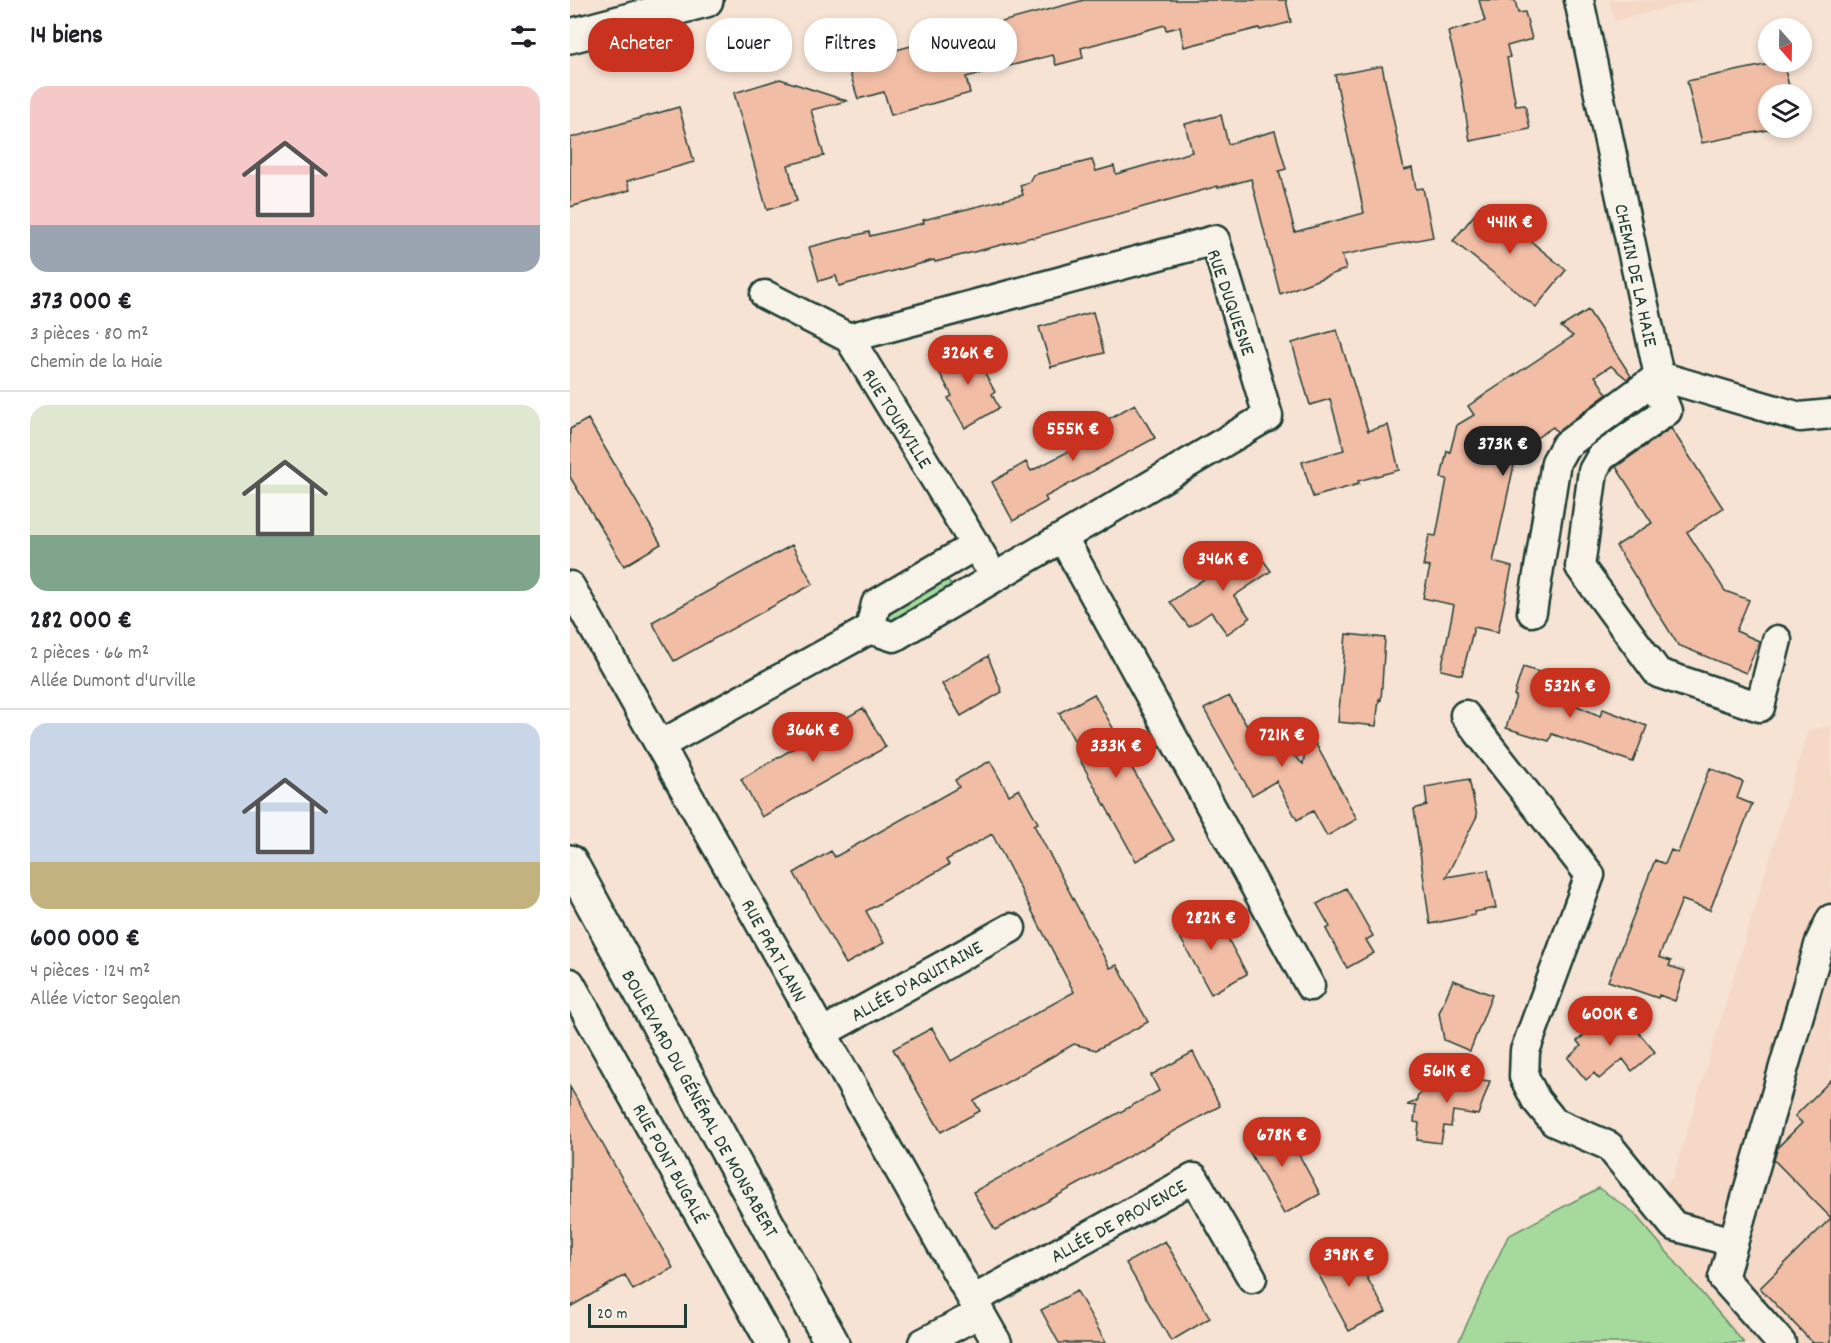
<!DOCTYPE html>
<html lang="fr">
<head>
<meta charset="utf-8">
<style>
  :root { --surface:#fff; --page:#f2f2f2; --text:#202124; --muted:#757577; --line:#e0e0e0; --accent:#c8321e }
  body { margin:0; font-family:Dekko,sans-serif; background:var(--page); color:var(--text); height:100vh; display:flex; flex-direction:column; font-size:22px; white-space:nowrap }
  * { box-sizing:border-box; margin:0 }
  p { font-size:20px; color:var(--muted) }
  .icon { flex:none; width:33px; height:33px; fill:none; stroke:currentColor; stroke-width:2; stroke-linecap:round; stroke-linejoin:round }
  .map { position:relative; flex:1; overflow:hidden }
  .side { display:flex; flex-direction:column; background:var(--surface); width:570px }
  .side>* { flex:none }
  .top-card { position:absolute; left:18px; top:18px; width:570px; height:54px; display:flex; gap:12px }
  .needle { width:39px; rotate:160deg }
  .controls { position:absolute; left:1188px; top:18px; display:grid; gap:12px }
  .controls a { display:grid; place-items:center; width:54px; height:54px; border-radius:50%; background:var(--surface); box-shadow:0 3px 9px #0003; font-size:30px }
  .scale { position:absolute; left:18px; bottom:15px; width:99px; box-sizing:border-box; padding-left:6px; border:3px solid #1f3d34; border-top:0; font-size:16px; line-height:21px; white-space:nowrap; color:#1f3d34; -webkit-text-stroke:4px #f7f3e8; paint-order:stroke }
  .price { position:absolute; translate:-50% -51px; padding:0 14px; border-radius:21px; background:var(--accent); color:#fff; font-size:20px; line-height:39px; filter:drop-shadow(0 2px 3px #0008) }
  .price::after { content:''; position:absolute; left:50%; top:36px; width:18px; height:14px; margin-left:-9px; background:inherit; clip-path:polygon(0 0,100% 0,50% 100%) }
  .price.selected { background:#222; color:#fff }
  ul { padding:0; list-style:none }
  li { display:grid; align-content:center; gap:12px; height:318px; padding:0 30px }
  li+li { border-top:2px solid var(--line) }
  li span { display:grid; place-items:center; height:186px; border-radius:18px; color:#555 }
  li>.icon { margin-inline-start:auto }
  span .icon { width:108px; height:108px; fill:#fffc; stroke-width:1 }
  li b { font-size:26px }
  h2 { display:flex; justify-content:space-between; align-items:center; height:72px; padding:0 30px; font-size:26px }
  .chip { padding:0 21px; border-radius:24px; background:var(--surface); box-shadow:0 3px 9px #0003; font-size:21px; line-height:54px }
  .chip.selected { background:var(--accent); color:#fff }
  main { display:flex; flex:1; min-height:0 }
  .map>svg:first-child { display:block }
  .built { fill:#f5d8c6 }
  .green { fill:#a6da9c; stroke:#628c68; stroke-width:1.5 }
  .building { fill:#f2bda5; stroke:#1f3d34; stroke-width:1.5 }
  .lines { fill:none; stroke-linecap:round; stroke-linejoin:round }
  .street-casing { stroke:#1f3d34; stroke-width:33 }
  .secondary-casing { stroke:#1f3d34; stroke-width:38 }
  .street { stroke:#f7f3e8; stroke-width:28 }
  .secondary { stroke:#f7f3e8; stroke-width:33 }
  .labels { text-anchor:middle; stroke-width:4.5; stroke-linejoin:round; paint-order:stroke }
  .street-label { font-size:20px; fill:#1f3d34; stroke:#f7f3e8 }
</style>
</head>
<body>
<main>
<section class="side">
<h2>14 biens<svg class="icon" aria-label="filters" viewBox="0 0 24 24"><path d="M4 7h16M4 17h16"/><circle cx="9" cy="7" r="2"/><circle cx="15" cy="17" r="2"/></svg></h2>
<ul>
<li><span style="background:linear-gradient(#f6c9c9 75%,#9aa5b1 0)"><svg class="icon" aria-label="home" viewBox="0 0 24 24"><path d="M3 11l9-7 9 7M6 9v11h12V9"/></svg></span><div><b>373 000 €</b><p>3 pièces · 80 m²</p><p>Chemin de la Haie</p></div></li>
<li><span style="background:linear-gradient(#dfe7d0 70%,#7fa58c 0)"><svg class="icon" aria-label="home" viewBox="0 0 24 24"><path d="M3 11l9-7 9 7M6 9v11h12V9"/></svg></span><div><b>282 000 €</b><p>2 pièces · 66 m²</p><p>Allée Dumont d'Urville</p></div></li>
<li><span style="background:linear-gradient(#c9d6e8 75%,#c2b280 0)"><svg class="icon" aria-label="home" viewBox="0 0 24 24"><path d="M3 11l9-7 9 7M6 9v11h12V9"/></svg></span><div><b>600 000 €</b><p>4 pièces · 124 m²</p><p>Allée Victor Segalen</p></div></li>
</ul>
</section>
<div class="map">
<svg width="1261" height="1343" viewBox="0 0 1261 1343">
  <rect width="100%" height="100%" fill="#f6e3d4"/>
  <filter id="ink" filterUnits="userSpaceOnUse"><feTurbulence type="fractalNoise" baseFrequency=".0167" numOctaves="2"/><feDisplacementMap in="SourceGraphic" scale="12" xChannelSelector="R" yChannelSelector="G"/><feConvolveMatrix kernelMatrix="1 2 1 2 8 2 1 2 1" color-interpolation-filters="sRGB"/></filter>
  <g filter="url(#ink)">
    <path class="built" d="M1039 0H1129L1044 21Z
      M1261 725V1343H1174L1063 1212 1103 1178 1238 731Z"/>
    <path class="green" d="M373 579 380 582 379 590 321 623 315 619 316 612Z
      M1029 1188 1063 1212 1174 1343H888L938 1236Z"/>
    <path class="building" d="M514 0H716L721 22 690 30 689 28 614 47 610 27 596 30 595 25 511 48 513 58 486 65 483 55 396 77 400 93 321 115 314 92 288 99 277 63Z
      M909 0H945L948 13 955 12 962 39 937 46 940 57 937 58 946 106 955 105 960 129 900 141 890 78 878 32 915 21Z
      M1209 62H1213L1221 94H1198V128H1208L1132 143 1117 81Z
      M812 66 834 170 842 168 846 189 853 188 863 237 772 255 776 269 710 294 681 179 648 188V186L463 238 462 237 365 262 364 260 269 286 266 276 249 281 239 247 299 232 300 236 354 223 353 220 453 195 450 185 459 182 463 175 522 160 526 171 544 166 546 174 622 152 615 124 651 115 658 144 705 131 716 169 709 171 725 232 794 213 765 75Z
      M210 79 277 101 241 110 254 156 218 165 227 201 197 210 164 93Z
      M109 107 124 162 57 181 60 190 0 207V138Z
      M914 203 996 270 966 307 883 241Z
      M1018 310 1061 376 1057 379 1041 366 1025 376 1037 394 987 432 983 427 947 451 923 562 942 567 928 632 904 627 892 675 871 670 884 605 853 598 860 567 853 566 859 535 866 536 877 479 871 478 877 451 880 452 887 425 904 415 898 406 1003 336 991 327Z
      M523 312 534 353 481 367 469 327Z
      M767 330 798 431 818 425 829 470 788 481 789 484 743 497 732 462 774 450 760 399 740 405 722 343Z
      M400 345 425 392 422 394 429 408 395 428 378 398 382 396 365 364Z
      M565 404 585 438 475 497 477 501 443 521 422 482 456 462 461 471 509 446 504 438Z
      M18 419 91 544 54 566 0 477V429Z
      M1101 428 1153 508 1117 532 1155 591 1179 600 1166 631 1189 641 1176 673 1108 645 1046 546 1082 523 1046 467Z
      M222 545 243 584 104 661 82 622Z
      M683 546 701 571 664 596 680 618 657 634 641 612 619 627 600 602Z
      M776 634 815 638 811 700 809 699 806 726 768 722Z
      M418 656 432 692 391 716 372 684Z
      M953 667 991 679 985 696 1030 716 1033 709 1077 726 1063 762 982 734 979 741 936 728 946 696 944 695Z
      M524 694 549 739 547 740 556 758 604 840 566 861 510 760 514 758 489 713Z
      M659 696 677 726 686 721 733 764 738 730 787 819 757 836 743 811 727 820 706 781 682 795 634 709Z
      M293 708 316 747 192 817 171 779Z
      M420 761 439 795 449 789 468 823 464 825 540 968 547 965 578 1022 526 1050 504 1044 404 1101 410 1111 371 1132 323 1049 362 1028 381 1061 504 992 422 834 376 860 379 865 296 911 314 943 276 964 224 873 261 851 265 857 389 787 385 780Z
      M1140 768 1173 782 1167 798 1182 804 1140 910 1112 900 1089 957 1101 961 1099 966 1115 971 1105 1001 1089 995 1088 998 1038 981 1085 860 1095 864 1101 850 1108 853Z
      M899 779 907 816 876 877 918 870 926 908 904 912 905 915 860 924 844 809 857 805 855 787Z
      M776 888 803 936 796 940 804 953 777 968 756 929 760 927 747 904Z
      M641 908 677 974 641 994 605 928Z
      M883 980 922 995 900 1051 874 1040 869 1013Z
      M1047 1007 1085 1052 1062 1071 1053 1059 1029 1079 1024 1073 1016 1080 998 1058 1011 1046 1007 1041Z
      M623 1052 650 1106 425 1230 403 1192 589 1091 581 1075Z
      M877 1068 882 1076 920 1081 908 1115 883 1111 881 1127 874 1126 871 1143 847 1140 849 1123 844 1122 846 1106 837 1105 847 1101V1097Z
      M1261 1080V1218L1204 1160 1208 1147 1232 1123 1225 1116Z
      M0 1087 103 1268 63 1290 55 1275 0 1307Z
      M705 1122 716 1141 720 1138 750 1194 714 1214 673 1140Z
      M1261 1218V1343H1243L1190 1288Z
      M595 1241 640 1318 601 1341 556 1263Z
      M779 1245 816 1312 779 1331 743 1264Z
      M507 1291 536 1343H489L471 1310Z"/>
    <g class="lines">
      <defs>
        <path id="street" d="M1009 0 1089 376 1230 417 1261 414
          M195 295 279 338 415 561
          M279 338 645 240 698 416 324 637 300 629
          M1084 379 1097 411 1031 457 1023 471 1010 567 1088 673 1190 707 1207 640
          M493 538 740 986
          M0 586 427 1343
          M962 612 986 462 995 446 1089 376
          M895 715 1020 875 955 1051 954 1077 966 1100 984 1122 1039 1146 1104 1226 1163 1242
          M90 745 300 629 306 604 406 545
          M0 983 201 1343
          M252 1033 441 928
          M403 1300 624 1178 682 1278
          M353 1343 410 1313
          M1211 1343 1153 1278 1250 942 1261 919"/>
        <path id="secondary" d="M0 36 136 0
          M0 862 262 1343"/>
      </defs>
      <use href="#street" class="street-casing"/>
      <use href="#secondary" class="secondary-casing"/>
      <use href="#street" class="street"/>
      <use href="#secondary" class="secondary"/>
    </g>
  </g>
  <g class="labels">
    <g class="street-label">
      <text transform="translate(1067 275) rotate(78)" y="7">CHEMIN DE LA HAIE</text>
      <text transform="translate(662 302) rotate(71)" y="7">RUE DUQUESNE</text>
      <text transform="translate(328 418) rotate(58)" y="7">RUE TOURVILLE</text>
      <text transform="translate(205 950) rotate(61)" y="7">RUE PRAT LANN</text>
      <text transform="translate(346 980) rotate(-29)" y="7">ALLÉE D'AQUITAINE</text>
      <text transform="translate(131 1103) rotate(61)" y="7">BOULEVARD DU GÉNÉRAL DE MONSABERT</text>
      <text transform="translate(101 1163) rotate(61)" y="7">RUE PONT BUGALÉ</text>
      <text transform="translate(548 1220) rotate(-29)" y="7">ALLÉE DE PROVENCE</text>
    </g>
  </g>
</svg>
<div class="controls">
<a><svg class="needle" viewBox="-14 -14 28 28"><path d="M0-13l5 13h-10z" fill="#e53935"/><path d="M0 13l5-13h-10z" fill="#757577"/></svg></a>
<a><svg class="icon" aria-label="layers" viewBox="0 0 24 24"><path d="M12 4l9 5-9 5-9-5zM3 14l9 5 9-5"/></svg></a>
</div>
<div class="scale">20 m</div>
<b class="price" style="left:940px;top:255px">441K €</b>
<b class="price" style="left:398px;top:386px">326K €</b>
<b class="price" style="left:503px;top:462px">555K €</b>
<b class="price selected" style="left:933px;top:477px">373K €</b>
<b class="price" style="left:653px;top:592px">346K €</b>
<b class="price" style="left:1000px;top:719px">532K €</b>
<b class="price" style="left:243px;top:763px">366K €</b>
<b class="price" style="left:712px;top:768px">721K €</b>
<b class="price" style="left:546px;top:779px">333K €</b>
<b class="price" style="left:641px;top:951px">282K €</b>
<b class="price" style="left:1040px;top:1047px">600K €</b>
<b class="price" style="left:877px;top:1104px">561K €</b>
<b class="price" style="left:712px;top:1168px">678K €</b>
<b class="price" style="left:779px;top:1288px">398K €</b>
<div class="top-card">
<a class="chip selected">Acheter</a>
<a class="chip">Louer</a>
<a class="chip">Filtres</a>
<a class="chip">Nouveau</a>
</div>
</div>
</main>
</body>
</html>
